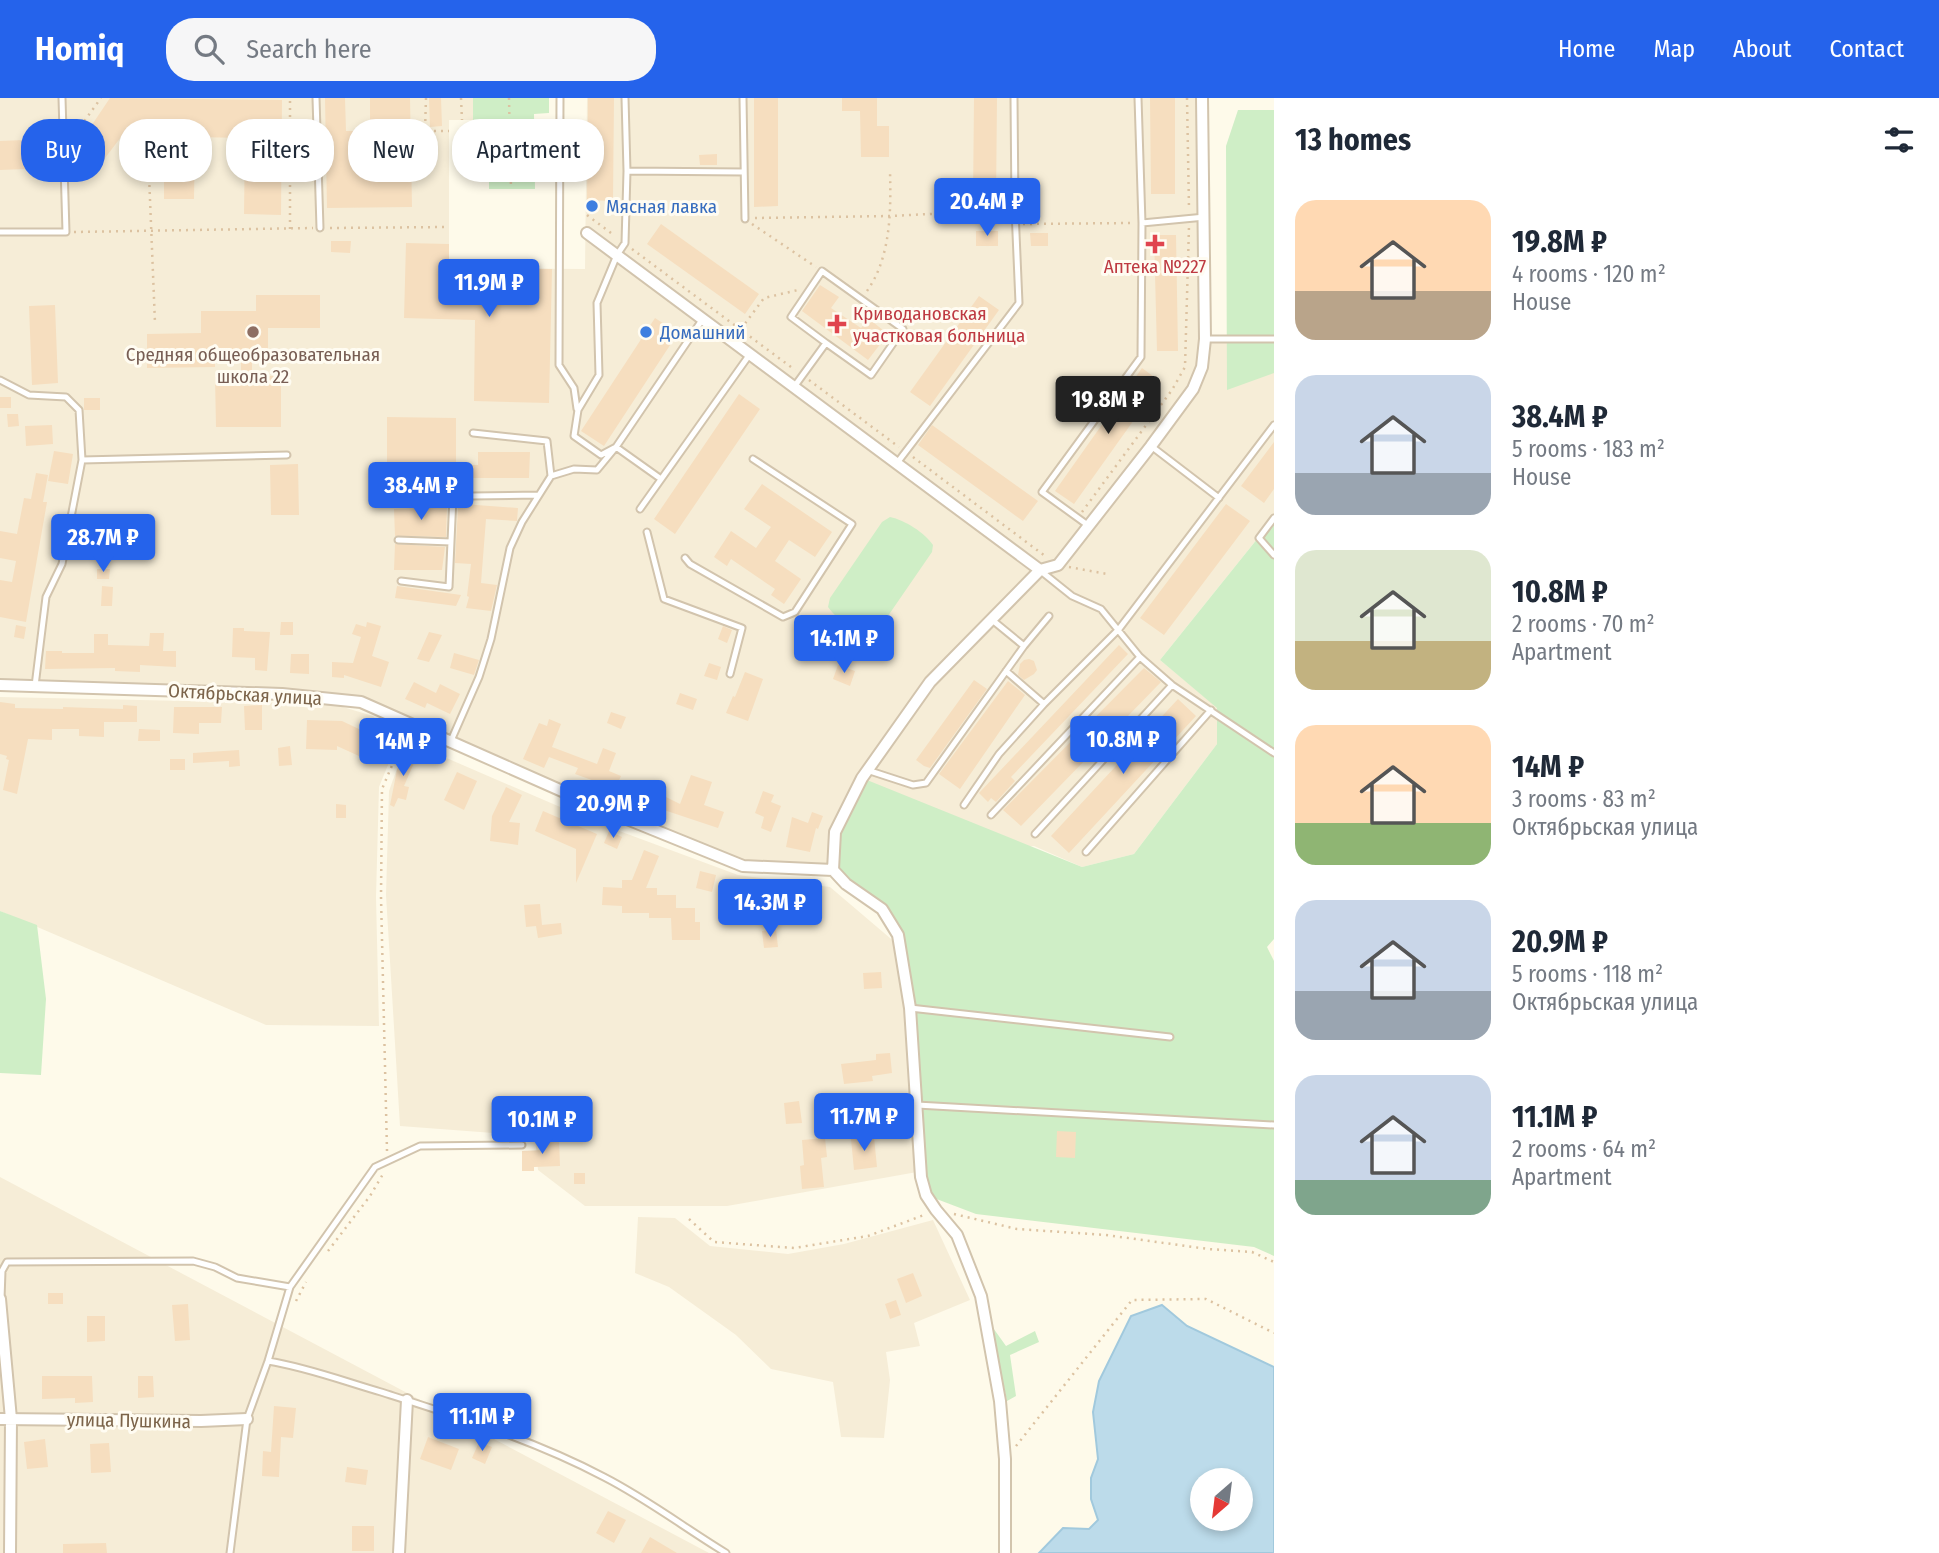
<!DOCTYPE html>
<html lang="en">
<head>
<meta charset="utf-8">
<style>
  :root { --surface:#fff; --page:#f6f6f7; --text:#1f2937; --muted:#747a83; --accent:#2563eb }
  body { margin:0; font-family:"Fira Sans Condensed",sans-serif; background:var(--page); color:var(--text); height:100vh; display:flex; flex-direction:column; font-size:26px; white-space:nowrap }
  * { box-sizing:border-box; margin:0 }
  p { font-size:23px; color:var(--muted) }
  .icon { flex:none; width:38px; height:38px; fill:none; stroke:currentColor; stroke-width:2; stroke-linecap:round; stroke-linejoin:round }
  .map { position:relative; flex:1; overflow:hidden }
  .side { display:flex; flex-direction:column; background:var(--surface); width:665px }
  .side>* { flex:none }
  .guide { position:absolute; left:21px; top:21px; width:665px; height:63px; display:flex; gap:14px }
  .needle { width:46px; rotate:208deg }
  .buttons { position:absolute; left:1190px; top:1370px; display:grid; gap:14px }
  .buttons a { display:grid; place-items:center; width:63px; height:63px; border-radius:50%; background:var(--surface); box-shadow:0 4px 10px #0003; font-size:35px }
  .price { position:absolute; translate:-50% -60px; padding:0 16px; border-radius:7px; background:var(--accent); color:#fff; font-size:23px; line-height:46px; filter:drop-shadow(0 2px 4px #0008) }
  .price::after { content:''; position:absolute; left:50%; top:42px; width:21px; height:16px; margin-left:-10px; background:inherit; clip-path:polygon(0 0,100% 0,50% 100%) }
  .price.selected { background:#222; color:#fff }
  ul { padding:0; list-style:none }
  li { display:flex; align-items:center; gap:21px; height:175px; padding:0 21px }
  li span { display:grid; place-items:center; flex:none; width:196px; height:140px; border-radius:21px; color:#555 }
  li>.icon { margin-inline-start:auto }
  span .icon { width:84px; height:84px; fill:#fffc; stroke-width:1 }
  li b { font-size:30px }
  h2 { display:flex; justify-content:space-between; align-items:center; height:84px; padding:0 21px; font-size:30px }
  .chip { padding:0 24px; border-radius:28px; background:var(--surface); box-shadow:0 4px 10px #0003; font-size:24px; line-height:63px }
  .chip.selected { background:var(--accent); color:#fff }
  header { display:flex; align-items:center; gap:42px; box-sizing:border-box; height:98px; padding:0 35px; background:var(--accent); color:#fff }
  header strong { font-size:33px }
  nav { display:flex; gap:38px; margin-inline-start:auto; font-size:24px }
  .search { width:490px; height:63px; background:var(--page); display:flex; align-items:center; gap:18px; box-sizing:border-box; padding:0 24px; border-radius:28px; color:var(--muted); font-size:26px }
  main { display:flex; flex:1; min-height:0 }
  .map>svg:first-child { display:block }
  .residential { fill:#f6edd7 }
  .green { fill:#cfeec6 }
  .water { fill:#bcdbea; stroke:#a1c9dd; stroke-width:2; fill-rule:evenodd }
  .building { fill:#f6debf }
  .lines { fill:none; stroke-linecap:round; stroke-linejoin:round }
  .service-casing { stroke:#d2c4ad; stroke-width:9 }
  .minor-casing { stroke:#d2c4ad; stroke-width:14 }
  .path { stroke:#dcc2a1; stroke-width:2.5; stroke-dasharray:2 5; stroke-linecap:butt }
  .service { stroke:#fff; stroke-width:5 }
  .minor { stroke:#fff; stroke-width:10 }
  .shop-dot { fill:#3f7fe0; stroke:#fffcf2; stroke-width:2.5 }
  .health-dot { fill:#e0444e; stroke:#fffcf2; stroke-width:2.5 }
  .education-dot { fill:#8d6e63; stroke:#fffcf2; stroke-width:2.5 }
  .labels { text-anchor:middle; stroke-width:6; stroke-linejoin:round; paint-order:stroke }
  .shop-label { font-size:19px; fill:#366cbe; stroke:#fffcf2; text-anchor:start }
  .health-label { font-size:19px; fill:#be3a42; stroke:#fffcf2 }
  .education-label { font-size:19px; fill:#785e54; stroke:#fffcf2 }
  .street-label { font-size:19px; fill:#7c644a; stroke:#fffcf2 }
</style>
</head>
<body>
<header>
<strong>Homiq</strong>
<div class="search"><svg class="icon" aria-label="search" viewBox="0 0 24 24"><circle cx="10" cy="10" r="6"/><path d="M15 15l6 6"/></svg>Search here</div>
<nav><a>Home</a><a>Map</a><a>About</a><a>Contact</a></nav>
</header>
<main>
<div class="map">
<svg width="1274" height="1455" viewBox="0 0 1274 1455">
  <rect width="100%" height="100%" fill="#fefaea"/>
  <path class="residential" d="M0 0H473V22H449V170L585 171 587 0H1202L1205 241H1274V420L1160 562 1218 610 1217 646 1134 756 1082 769 1034 748 833 772 743 768 361 604 0 587Z
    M0 599 333 606 373 618 397 645 379 689 376 799 379 928 266 927 0 813Z
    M407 643 595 724 738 777 830 789 897 846 907 874 917 1074 727 1108H585L538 1072 535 1038 400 1028 386 797 389 693Z
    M0 1079 115 1140 709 1455H0Z
    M638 1119 675 1120 710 1148 788 1156 844 1146 933 1122 970 1202 914 1225 920 1248 886 1254 890 1282 884 1340 841 1339 833 1284 771 1271 736 1237 669 1189 635 1175Z"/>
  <path class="green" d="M473 0H549V15L534 16 535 91H489V22H473Z
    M1238 12H1274V275L1227 292 1226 48Z
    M890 419C905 422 925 435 933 447L932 454 879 531 870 537C854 533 838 523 828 509L830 500 882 424Z
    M1274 420V841L1267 849 1274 863V1158L1254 1149 976 1116 926 1097 898 837 882 811 833 772 835 734 862 680 1082 769 1134 756 1217 646V610L1160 562Z
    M0 813 37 827 46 901 41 977 0 975Z
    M991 1227 1006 1248 1035 1233 1039 1244 1010 1257 1016 1298 1007 1303Z"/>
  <path class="water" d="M1162 1207 1187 1228 1274 1269V1455H1039L1063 1430 1089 1431 1098 1422 1091 1401V1380L1098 1361 1093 1314 1099 1283 1131 1218ZM1202 1382H1241V1421H1202Z"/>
  <path class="building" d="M110 0 282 2 281 117 244 116 245 40 195 39 194 101H164V31H127L93 76 71 58Z
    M325 0H345L346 33H370V0H410L412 109 327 110Z
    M429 0H441L442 28 430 29Z
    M588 0H614L613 103 587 102Z
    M754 0H778V108L754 109Z
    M842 0H877V28H889V59H861L860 13H842Z
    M974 0H997L996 103 973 102Z
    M1150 0H1175V96H1151Z
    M24 42 25 71 0 72V43Z
    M717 56V67H700L699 57Z
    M661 126 759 196 745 216 647 146Z
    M976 133H998V148H976Z
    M1030 135H1048V148H1031Z
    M1154 137H1176L1178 253H1157Z
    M331 143H351L350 155 331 154Z
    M406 145 449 146V170L552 171 549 305 474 303 475 222 404 220Z
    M820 187 839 199 831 210 861 230 869 221 888 236 868 262 802 213Z
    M256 197H320V230H268V253H252V278H281V329H216L215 279H241V253H215V269L147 270V236L201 235V213H256Z
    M979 198 999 212 930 308 910 294Z
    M55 207 58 285 32 287 29 208Z
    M655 220 678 235 604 348 581 333Z
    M335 254H368L369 266H336Z
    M1142 270 1161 284 1074 406 1055 393Z
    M739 296 760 311 675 436 654 421Z
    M0 299H11V310H0Z
    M84 300H100V312H84Z
    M7 316H18L19 328 8 329Z
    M387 319 456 320V367H478V354H530L529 380H387Z
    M52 327 53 346 26 348 25 328Z
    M932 327 1038 403 1023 423 918 347Z
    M1274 344V391L1264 405 1241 388Z
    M54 353 73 356 68 386 48 383Z
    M298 366 299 417H271L270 367Z
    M36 375 48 377 43 404H47L26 524 0 519V482L12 484 16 463 0 460V433L17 436 24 400 31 401Z
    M762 386 832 434 815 459 789 442 775 463 801 481 784 506 771 497 775 491 731 461 727 468 714 459 731 433 756 450 771 429 744 411Z
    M463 406 518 410 517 423 486 421 481 485 497 487 491 513 466 510 469 499 467 498 471 466 455 465 458 409H463Z
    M1226 406 1250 423 1164 537 1140 520Z
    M447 409 446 439 395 438 394 411Z
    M395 446 445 449 442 472H394Z
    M97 471H110L109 481H97Z
    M102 488 113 489 112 508H101Z
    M397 488 461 497 456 508 395 500Z
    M281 524H293V537H280Z
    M367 524 381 528 372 558 389 564 381 589 344 577V580L332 579V564L353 565 361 539 352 536 356 526 366 529Z
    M16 527 26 529 24 541 14 539Z
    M723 528 732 532 727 545 718 541Z
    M233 530H244V533L270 534 267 573 255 572V560L232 559Z
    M429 534 442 537 429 564 417 561Z
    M150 535H164L163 553H176V569L140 567V574L115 573V570L45 571 46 553H62V555H94V536H108V547L149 548Z
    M1119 547 1128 556 1011 679 1015 683 996 704 991 700 988 704 979 695Z
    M454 555 479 562 474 577 450 570Z
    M291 556H309V576L290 575Z
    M1029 561 1034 563 1037 572 1034 576 1024 582 1018 577 1020 566 1024 562Z
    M709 565 721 569 717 582 704 578Z
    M838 567 855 573 850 588 833 581Z
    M1144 570 1161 584 1021 728 1003 712Z
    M745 574 763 581 748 623 726 615 733 598 735 599Z
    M974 582 987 591 930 670 924 668 916 662Z
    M1008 583 1025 597 960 691 939 676Z
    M414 584 436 595 440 586 460 596 450 616 427 605 425 610 405 601Z
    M680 595 697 601 693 612 676 606Z
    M1178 601 1196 618 1069 755 1051 738Z
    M0 604 15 606V610L63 611V609L123 611V607L137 608V624H104V639L79 638V631H52V642L28 641 17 696 3 692 9 662 6 661 7 658 0 656Z
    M262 607V632H245L244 608Z
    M174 609H222L221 625H199V636L173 635Z
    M611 614 626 619 621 631 607 625Z
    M549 621 561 626 552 649 597 666 603 650 616 655 609 673 621 678 612 697 600 692 603 686 575 676 578 670 549 659 544 670 523 661 539 625 547 628Z
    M307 622 342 623 380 641 370 663 337 648V652L306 651Z
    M139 631 160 632V643H138Z
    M290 648 292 667 279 668 278 650Z
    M239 652 240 668 229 669V663L193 665V655Z
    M406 653 417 658 404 688 409 689 406 702 398 700 394 709 390 707 397 672Z
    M170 661H185V672H170Z
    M457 674 477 683 464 712 444 702Z
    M691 677 712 684 704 707 724 714 718 730 664 712 661 718 631 704 638 685 680 706Z
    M506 689 522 697 509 724 520 725 518 747 490 743 492 718Z
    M763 693 774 697 771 704 781 708 771 734 761 730 764 719 755 715Z
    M336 706 346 707V720H336Z
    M543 713 597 736 576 785V751L535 733Z
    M812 714 823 718 818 731 816 730 810 754 786 749 792 719 808 725Z
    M609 733 622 739 617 751 604 745Z
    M644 752 659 758 646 790H657V797H676V810H695V824H700V842H672L671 820H649V815H622V808L602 807 603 789 622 790V782H632Z
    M700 773 716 777 712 794 696 790Z
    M755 789 798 798 795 814 775 810 776 804 753 799Z
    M540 806 542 827 561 825 562 836 538 840 536 828 526 829 524 807Z
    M776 831 778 849 764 850 762 833Z
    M881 874 882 890 864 891 863 875Z
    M890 955 892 975 872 978 873 983 844 986 841 966 876 962V956Z
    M799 1003 802 1025 786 1026 784 1005Z
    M1057 1033 1076 1034 1075 1060 1056 1059Z
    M874 1039 877 1069 854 1072 851 1041Z
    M825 1040 827 1059 821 1060 824 1089 802 1091 800 1068 804 1067 802 1042Z
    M559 1041 560 1068 534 1069V1073H522V1053L544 1052 543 1042Z
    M574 1075H585V1086H574Z
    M913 1175 922 1198 906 1205 897 1181Z
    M48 1195H63V1206H48Z
    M896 1202 901 1217 890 1221 885 1206Z
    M188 1206 190 1242 175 1243 172 1207Z
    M87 1218H105V1243L87 1244Z
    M42 1278H92L93 1304 75 1305V1300L42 1301Z
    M138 1278H153L154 1299 138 1300Z
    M274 1308 296 1310 293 1340 281 1339 279 1379 262 1378 263 1353 271 1354Z
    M428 1339 459 1351 451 1372 420 1361Z
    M45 1341 48 1369 27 1371 24 1344Z
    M479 1344 492 1349 485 1366 472 1360Z
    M109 1345 111 1374 91 1375 90 1346Z
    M347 1369 368 1372 366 1387 345 1384Z
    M608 1413 626 1422 614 1445 596 1435Z
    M352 1428H374V1453H352Z
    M650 1439 677 1455H641Z
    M106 1445 107 1455H63V1446Z"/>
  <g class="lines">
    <defs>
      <path id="service" d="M316 0 320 130
        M560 0 559 267 574 290 577 311
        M625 0 627 73 625 145 617 157 597 205 599 277 578 312 574 338 601 357 616 349 702 222
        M743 0 745 121
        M627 73 744 74
        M1142 125 1205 119
        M0 134H66L62 0
        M1205 241H1274
        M0 282 29 297 66 299 79 312 82 362 62 466 46 499 35 588
        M794 289 826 245 871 277 903 231 822 173 791 219 826 245
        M473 335 547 343 551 378
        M1151 348 1219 400
        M82 362 287 357
        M897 365 1019 205 1015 112 1014 0
        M394 399 538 397
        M640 411 750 256
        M1274 420 1259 440 1274 457
        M1089 428 1042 394 1141 259 1142 125 1138 0
        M647 434 664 501 742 530 730 576
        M398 442 451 444
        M685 460 690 466 783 519 795 514 852 426 753 361
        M1042 474 1072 498 1101 511 1140 559 1172 587 1274 655
        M401 483 449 489 453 398
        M991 521 1024 548
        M1006 573 1044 606
        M450 645 479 579 491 541 510 450 522 424 551 378 574 371 597 372 616 349 661 381
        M867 672 913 687 926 685 1024 548 1049 518
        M964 707 999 656 1044 606 1119 531 1274 327
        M991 717 1140 559
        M1035 736 1172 587
        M1086 754 1211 612
        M910 910 1170 939
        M917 1007 1274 1027
        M1 1201 2 1173 7 1164 193 1163 215 1169 237 1180 290 1189
        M268 1263C306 1269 343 1283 381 1294 456 1318 534 1342 604 1379 647 1401 685 1430 726 1455
        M230 1455 247 1321 268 1263 290 1189 375 1069 420 1048 522 1047"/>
      <path id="minor" d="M587 135 1040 472
        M0 587 282 596 361 604 605 712 743 768 833 772
        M0 1201 11 1321 10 1455
        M0 1321 201 1323 247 1321
        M399 1455 407 1302
        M1005 1455V1361L1000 1303 981 1198 957 1137 936 1112 926 1097 921 1079 910 910 898 837 882 811 846 786 833 772 835 734 862 680 930 584 1040 472 1058 467 1151 348 1193 291 1202 269 1205 241 1202 0"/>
    </defs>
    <use href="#service" class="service-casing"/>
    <use href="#minor" class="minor-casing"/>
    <path class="path" d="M426 0 425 33H449
      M461 0 462 22
      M509 0 511 91
      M1187 0 1189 111
      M72 40 101 0
      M148 52 155 225
      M587 117 615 138
      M755 120 891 118 1007 112
      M752 126 816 169
      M1023 126 1132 125
      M330 130 449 129
      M290 131V0
      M74 134 313 130
      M632 151 795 272
      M867 193C891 159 891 113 890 73
      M741 231 764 200 798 192
      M809 282 899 349
      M913 359 1045 458
      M1082 414 1172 292 1185 269 1189 128
      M1069 469 1107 476
      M387 1053 381 799 382 691 405 637
      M954 1116 1017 1131 1106 1137 1208 1151 1252 1154 1274 1164
      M689 1121 714 1144 794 1150 868 1138 924 1117
      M328 1153 370 1098 383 1076
      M296 1203 306 1184
      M1016 1348 1132 1202 1206 1201 1274 1235"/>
    <use href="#service" class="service"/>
    <use href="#minor" class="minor"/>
  </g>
  <g class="shop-dot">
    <circle cx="592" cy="108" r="7"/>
    <circle cx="646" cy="234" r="7"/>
  </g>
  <g class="health-dot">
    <path d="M1151.5 135.5h7v7h7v7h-7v7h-7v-7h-7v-7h7z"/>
    <path d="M833.5 215.5h7v7h7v7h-7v7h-7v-7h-7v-7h7z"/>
  </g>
  <circle class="education-dot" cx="253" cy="234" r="7"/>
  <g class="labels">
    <g class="shop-label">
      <text x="606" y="115">Мясная лавка</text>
      <text x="660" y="241">Домашний</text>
    </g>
    <g class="health-label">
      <text x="1155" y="175">Аптека №227</text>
      <text x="853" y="222" text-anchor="start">Криводановская<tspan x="853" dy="22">участковая больница</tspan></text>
    </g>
    <g class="education-label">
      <text x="253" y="263">Средняя общеобразовательная<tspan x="253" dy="22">школа 22</tspan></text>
    </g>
    <g class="street-label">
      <text transform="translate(245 596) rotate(3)" y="7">Октябрьская улица</text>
      <text transform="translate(129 1322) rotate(1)" y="7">улица Пушкина</text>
    </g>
  </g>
</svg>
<div class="buttons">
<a><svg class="needle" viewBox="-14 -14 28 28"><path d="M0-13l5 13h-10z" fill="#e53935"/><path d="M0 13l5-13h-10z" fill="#747a83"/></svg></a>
</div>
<b class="price" style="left:987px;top:140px">20.4M ₽</b>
<b class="price" style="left:489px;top:221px">11.9M ₽</b>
<b class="price selected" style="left:1108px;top:338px">19.8M ₽</b>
<b class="price" style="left:421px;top:424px">38.4M ₽</b>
<b class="price" style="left:103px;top:476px">28.7M ₽</b>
<b class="price" style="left:844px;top:577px">14.1M ₽</b>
<b class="price" style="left:1123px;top:678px">10.8M ₽</b>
<b class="price" style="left:403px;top:680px">14M ₽</b>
<b class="price" style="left:613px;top:742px">20.9M ₽</b>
<b class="price" style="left:770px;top:841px">14.3M ₽</b>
<b class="price" style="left:864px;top:1055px">11.7M ₽</b>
<b class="price" style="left:542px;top:1058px">10.1M ₽</b>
<b class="price" style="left:482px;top:1355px">11.1M ₽</b>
<div class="guide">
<a class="chip selected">Buy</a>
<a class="chip">Rent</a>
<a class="chip">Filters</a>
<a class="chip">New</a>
<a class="chip">Apartment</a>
</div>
</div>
<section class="side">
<h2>13 homes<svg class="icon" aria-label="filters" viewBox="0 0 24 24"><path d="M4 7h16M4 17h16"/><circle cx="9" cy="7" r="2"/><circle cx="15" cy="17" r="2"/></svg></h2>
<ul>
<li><span style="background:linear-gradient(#ffd9b3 65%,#b9a48a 0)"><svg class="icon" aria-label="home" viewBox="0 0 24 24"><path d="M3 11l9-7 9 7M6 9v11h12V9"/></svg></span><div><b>19.8M ₽</b><p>4 rooms · 120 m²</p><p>House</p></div></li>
<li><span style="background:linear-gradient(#c9d6e8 70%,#9aa5b1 0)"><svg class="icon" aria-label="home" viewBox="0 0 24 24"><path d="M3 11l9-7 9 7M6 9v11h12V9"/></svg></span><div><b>38.4M ₽</b><p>5 rooms · 183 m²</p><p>House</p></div></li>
<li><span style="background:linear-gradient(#dfe7d0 65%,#c2b280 0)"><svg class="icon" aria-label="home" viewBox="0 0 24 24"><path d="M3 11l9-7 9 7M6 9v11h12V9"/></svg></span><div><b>10.8M ₽</b><p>2 rooms · 70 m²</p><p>Apartment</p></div></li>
<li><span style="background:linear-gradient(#ffd9b3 70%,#8fb573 0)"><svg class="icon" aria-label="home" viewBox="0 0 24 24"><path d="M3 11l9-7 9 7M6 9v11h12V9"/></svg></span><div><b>14M ₽</b><p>3 rooms · 83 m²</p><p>Октябрьская улица</p></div></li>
<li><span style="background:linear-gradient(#c9d6e8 65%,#9aa5b1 0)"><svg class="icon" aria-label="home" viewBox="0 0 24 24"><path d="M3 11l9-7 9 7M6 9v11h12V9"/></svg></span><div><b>20.9M ₽</b><p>5 rooms · 118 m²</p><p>Октябрьская улица</p></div></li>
<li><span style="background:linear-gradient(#c9d6e8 75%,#7fa58c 0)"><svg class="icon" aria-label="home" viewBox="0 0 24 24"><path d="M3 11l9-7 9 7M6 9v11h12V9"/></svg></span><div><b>11.1M ₽</b><p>2 rooms · 64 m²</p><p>Apartment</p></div></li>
</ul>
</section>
</main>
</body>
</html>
